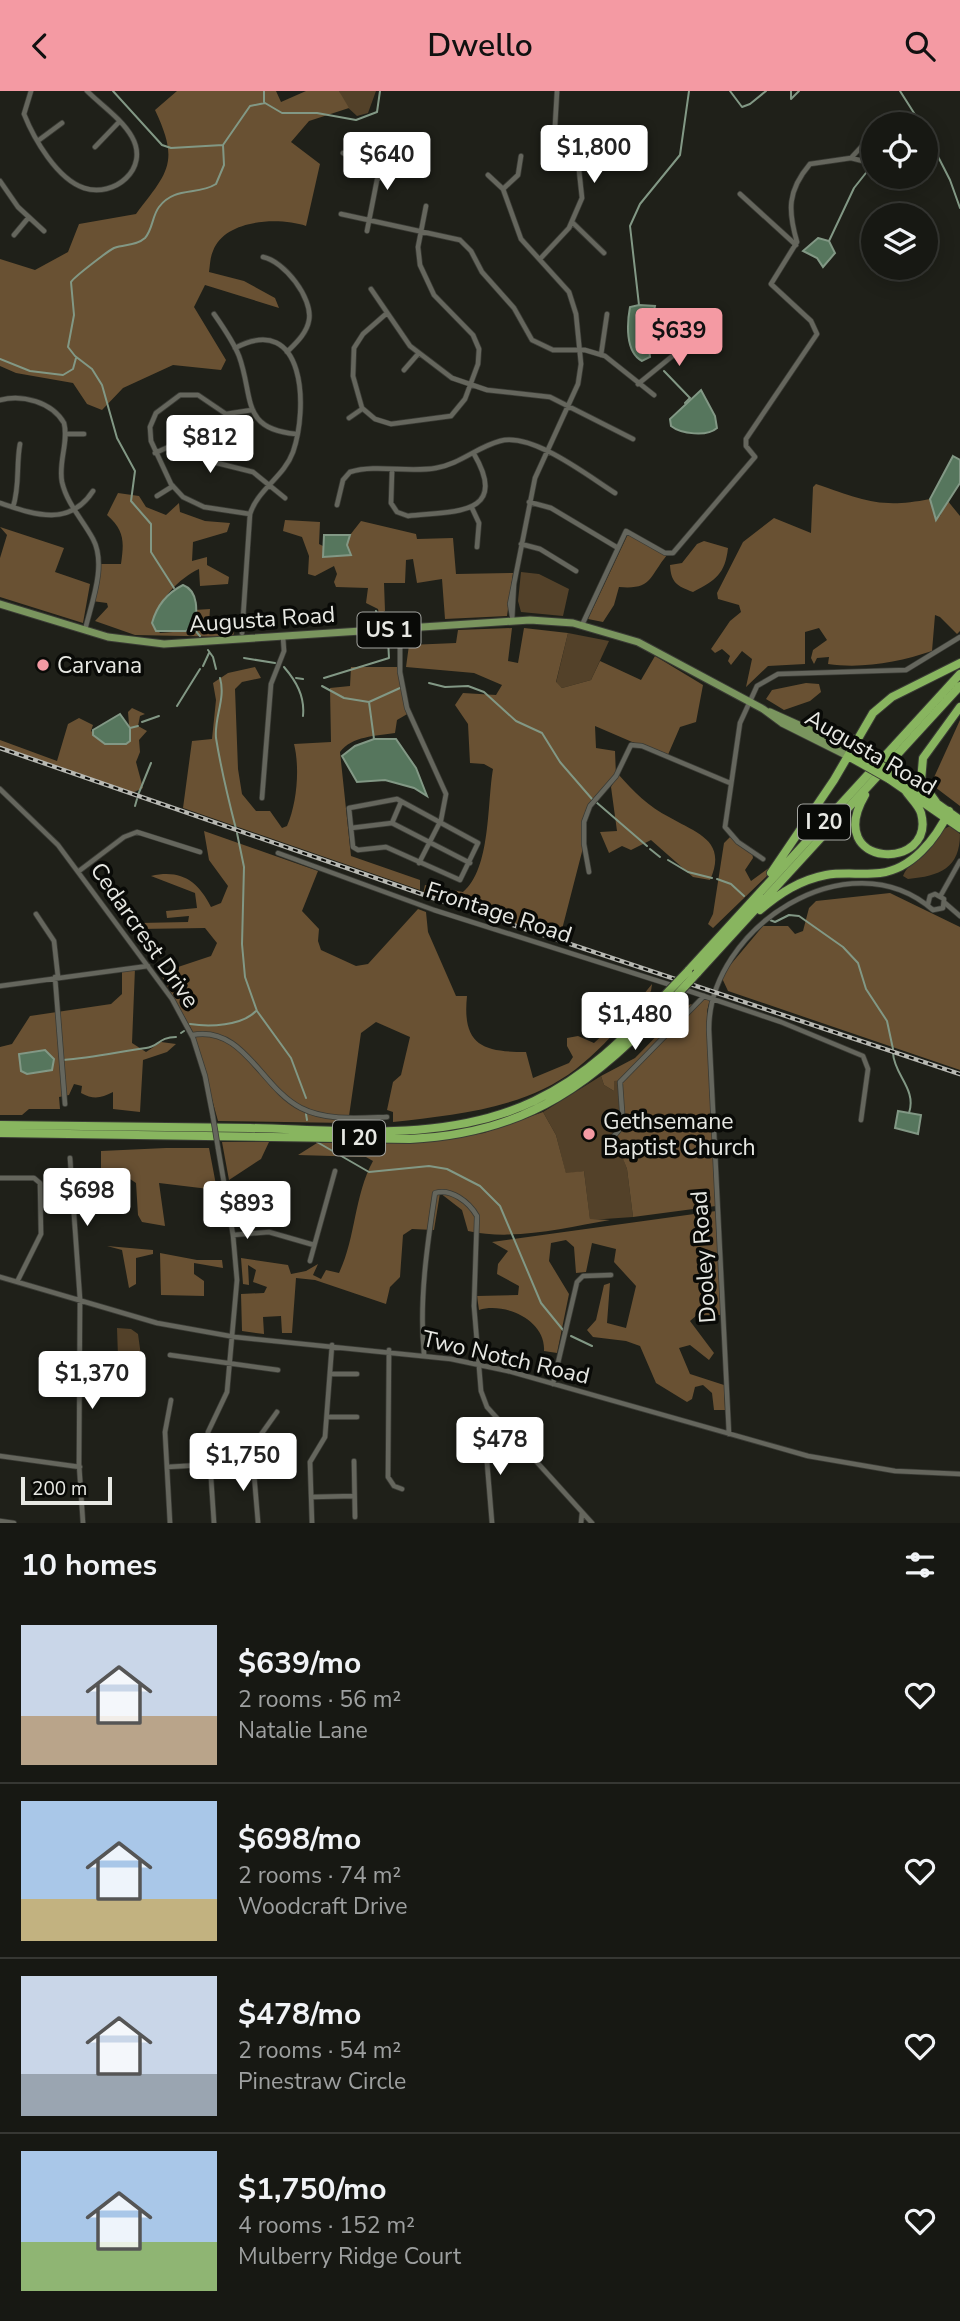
<!DOCTYPE html>
<html lang="en">
<head>
<meta charset="utf-8">
<style>
  :root { --surface:#171813; --page:#242521; --text:#f1f3f6; --muted:#9ea0a0; --line:#363733; --accent:#f49aa3 }
  body { margin:0; font-family:"Nunito Sans",sans-serif; background:var(--page); color:var(--text); height:100vh; display:flex; flex-direction:column; font-size:26px; white-space:nowrap }
  * { box-sizing:border-box; margin:0 }
  p { font-size:23px; color:var(--muted) }
  .icon { flex:none; width:38px; height:38px; fill:none; stroke:currentColor; stroke-width:2; stroke-linecap:round; stroke-linejoin:round }
  .map { position:relative; height:1432px; overflow:hidden }
  .sheet { display:flex; flex-direction:column; background:var(--surface); flex:1 }
  .sheet>* { flex:none }
  .fabs { position:absolute; left:861px; top:21px; display:grid; gap:14px }
  .fabs a { display:grid; place-items:center; width:77px; height:77px; border-radius:50%; background:var(--surface); box-shadow:0 4px 18px #0003,0 0 0 2px var(--line); font-size:35px }
  .scale { position:absolute; left:21px; bottom:18px; width:91px; box-sizing:border-box; padding-left:7px; border:4px solid #e7e8e3; border-top:0; font-size:19px; line-height:24px; white-space:nowrap; color:#e7e8e3; -webkit-text-stroke:5px #090a07; paint-order:stroke }
  .price { position:absolute; translate:-50% -60px; padding:0 16px; border-radius:7px; background:#fff; color:#222; font-size:23px; line-height:46px; filter:drop-shadow(0 2px 4px #0008) }
  .price::after { content:''; position:absolute; left:50%; top:42px; width:21px; height:16px; margin-left:-10px; background:inherit; clip-path:polygon(0 0,100% 0,50% 100%) }
  .price.active { background:var(--accent); color:#111 }
  ul { padding:0; list-style:none }
  li { display:flex; align-items:center; gap:21px; height:175px; padding:0 21px }
  li+li { border-top:2px solid var(--line) }
  li span { display:grid; place-items:center; flex:none; width:196px; height:140px; border-radius:0px; color:#555 }
  li>.icon { margin-inline-start:auto }
  span .icon { width:84px; height:84px; fill:#fffc; stroke-width:1 }
  li b { font-size:30px }
  h2 { display:flex; justify-content:space-between; align-items:center; height:84px; padding:0 21px; font-size:30px }
  header { display:flex; justify-content:space-between; align-items:center; height:91px; padding:0 21px; background:var(--accent); color:#111; font-size:32px; font-weight:600 }
  .map>svg:first-child { display:block }
  .green { fill:#534129 }
  .forest { fill:#695133 }
  .water { fill:#56765d; stroke:#829885; stroke-width:2 }
  .lines { fill:none; stroke-linecap:round; stroke-linejoin:round }
  .stream { stroke:#829885; stroke-width:2 }
  .minor-casing { stroke:#3a3b35; stroke-width:6 }
  .major-casing { stroke:#3a3b35; stroke-width:9 }
  .highway-casing { stroke:#3a3b35; stroke-width:10 }
  .minor { stroke:#65665d; stroke-width:4.5 }
  .major { stroke:#7a955e; stroke-width:7 }
  .highway { stroke:#88b55f; stroke-width:8 }
  .rail-casing { stroke:#b7b8b2; stroke-width:4.5 }
  .rail { stroke:#090a07; stroke-width:2; stroke-dasharray:5; stroke-linecap:butt }
  .minor-bridge-casing { stroke:#3a3b35; stroke-width:6; stroke-linecap:butt }
  .highway-bridge-casing { stroke:#3a3b35; stroke-width:10; stroke-linecap:butt }
  .minor-bridge { stroke:#65665d; stroke-width:4.5 }
  .highway-bridge { stroke:#88b55f; stroke-width:8 }
  .poi-dot { fill:#f49aa3; stroke:#090a07; stroke-width:2.5 }
  .labels { text-anchor:middle; stroke-width:7; stroke-linejoin:round; paint-order:stroke }
  .shield { fill:#090a07; stroke:#a4a5a1; stroke-width:2 }
  .shield-label { font-size:21px; font-weight:bold; fill:#e7e8e3 }
  .street-label { font-size:23px; fill:#e7e8e3; stroke:#090a07 }
  .poi-label { font-size:23px; fill:#e7e8e3; stroke:#090a07; text-anchor:start }
</style>
</head>
<body>
<header><svg class="icon" aria-label="back" viewBox="0 0 24 24"><path d="M15 5l-7 7 7 7"/></svg>Dwello<svg class="icon" aria-label="search" viewBox="0 0 24 24"><circle cx="10" cy="10" r="6"/><path d="M15 15l6 6"/></svg></header>
<div class="map">
<svg width="960" height="1432" viewBox="0 0 960 1432">
  <rect width="100%" height="100%" fill="#1f2019"/>
  <path class="green" d="M339 0H376L368 22 357 25 345 14Z
    M521 481 539 483 569 498 563 525 521 521 518 510Z
    M568 542 609 550 591 589 562 597 556 592Z
    M950 735 960 743C960 777 940 785 908 788L903 785C907 773 919 770 927 761 935 752 938 739 950 735Z
    M601 985 604 994 614 1000V989H622L623 1034 615 1045 627 1078 633 1126 590 1129 584 1080 566 1083 556 1044 543 1021Z
    M117 1237 131 1238 138 1243 141 1265 118 1266Z"/>
  <path class="forest" d="M177 0H276L281 11 306 0H339L349 17 309 30 291 51 320 73 306 135C279 126 225 128 213 160 210 166 210 175 209 181L244 190 275 207 279 217 205 194 194 216 226 269 221 279 173 274 123 297 102 319 87 313 73 292 16 282 0 275V168L35 179 68 161 79 133 136 123C168 81 180 72 155 19Z
    M816 393C863 409 880 418 930 408L935 426 940 425 947 409 960 425V540L957 543 940 526 935 524 932 560C899 571 863 578 828 573L829 566 817 567 814 573 811 567 813 559 827 549 819 537 805 541V573L768 575 746 596 752 568 742 560 731 574 728 570 730 565 722 558 715 562 711 558 730 530 741 521 739 514 718 508 717 502 743 451 774 427 811 442 813 396Z
    M118 402 139 405 146 416 166 424 179 412 180 421 205 430 230 432 227 441 193 451 192 470 207 466V474L229 486 228 493 200 495 199 478C179 487 158 510 152 532L160 542 186 540 196 533 194 519 210 518 209 532 224 535 236 532 233 546 135 544 95 530 108 516 107 512 92 510 98 473H121C124 451 125 440 107 424Z
    M285 429 320 431 319 453 323 455V466L347 454 350 444 361 430 416 443 417 448 453 447 456 483 513 482 507 525 445 528 442 488 417 492 413 468 406 469 405 492H384L385 520 379 523 378 518 366 512 368 497 336 496 334 491 337 483 334 475 315 485 308 483 309 465 302 446 283 440Z
    M0 436 64 457 55 481 90 493 83 532 0 506V467L7 444Z
    M628 443 667 464C649 486 652 499 619 496L614 514 603 531 588 528Z
    M704 450 728 457C725 483 716 489 693 501 677 495 671 492 670 474L682 472 697 453Z
    M512 537 508 570 518 572 524 537 568 542 556 591 562 597 591 589 600 570 641 589 655 565 703 594 696 631 680 636 667 666 595 635 596 657 615 660 616 685 587 720 584 753 559 850 423 803 425 794 463 801C491 778 487 712 493 678L484 673 470 672 468 633 455 614 463 602 496 604 502 594 474 582 406 576 409 554 456 552 458 539Z
    M255 576 261 587 242 591 235 598 238 678 242 703 256 720H270L282 737 287 735C297 712 300 677 294 653L331 651 330 597 350 595 351 576H400L409 622 397 629 395 642C376 645 352 645 340 661L351 765 420 789V799L183 717 192 650 212 648 216 609 213 592 228 582Z
    M806 592 819 593 821 601 810 610 784 619 766 608 772 599Z
    M132 617 145 623 140 625 138 635 147 640 139 649 140 661 136 671 143 697 130 703 0 657V649L57 670 68 633 79 627 93 634 91 640 109 654 126 653 130 647 128 621Z
    M960 629V715L931 693Z
    M618 683C633 700 649 716 669 726 696 742 728 749 710 789L693 786 651 749 631 759 622 755 609 762 600 741 617 740 611 696Z
    M204 740 318 780 302 820 319 838 318 850 321 859 356 875 368 873 418 818 426 821 428 841 456 905H467C462 954 482 961 526 961L533 987 569 972 573 966 567 955V947L578 945 594 952 635 914 652 893 651 900C628 927 604 956 576 978 524 1018 455 1024 393 1031V1021L387 1019 393 991 401 984 410 946 376 931 361 942 348 1032 218 1030 194 943 160 882 211 865 217 852 205 837 138 838 139 832 188 831 189 825 167 827 166 820 197 817 195 802 151 785C181 778 198 790 211 816L221 812 228 795 209 769Z
    M731 745 752 761 753 767 745 779 751 790 770 776 772 780 713 837 708 833 713 823 724 752Z
    M890 802 960 836V979L728 900 721 885 763 835H788L795 843 803 840 809 817 816 810Z
    M135 877 132 952 146 961 161 951 176 953 167 961 143 969 140 1021 113 1018V1001C101 1007 94 1009 81 1002L82 995 74 993 69 1004 59 1006 60 1018H29L22 1024H0V956L12 953 30 925 111 913 122 903V878Z
    M705 906 710 908 707 920 716 1115 633 1126 627 1078 614 1045 622 1037 621 989 614 990V1000L604 994 601 985 635 967 684 917 691 913 695 916Z
    M543 1021 556 1044 566 1082 584 1080 590 1128 610 1129C564 1137 514 1150 468 1140L462 1119 440 1102 434 1139 412 1138 403 1144 400 1186 390 1196 386 1213 315 1189 296 1187 292 1242H282L281 1225 263 1226 264 1243 242 1240 241 1203 264 1202 267 1196 253 1191 256 1179 248 1174 249 1194 243 1193 241 1167 288 1174 291 1183 306 1180 318 1173 313 1184 321 1188 326 1179 339 1182C356 1146 354 1105 373 1070L366 1066 298 1064 317 1052 427 1051 484 1042Z
    M222 1051H269L261 1068 229 1089Z
    M166 1057H209L217 1099 159 1092 165 1135 142 1131 138 1124 136 1092 127 1086 101 1088V1060Z
    M716 1120 721 1224H697L690 1230 714 1262 709 1269 690 1254 679 1257 690 1283 724 1294 725 1319H714L712 1302 703 1294 695 1296 692 1308 687 1311 656 1292 640 1255 626 1250 593 1246 587 1239 596 1229 604 1194 610 1192 607 1232 626 1237 636 1195 614 1171 616 1158 592 1152 586 1181 576 1182 574 1156 566 1149 551 1152 549 1170 569 1203 557 1262 544 1260C546 1229 505 1211 479 1219L477 1205 518 1204 519 1195 497 1183 498 1173 508 1160 492 1151Z
    M107 1155 153 1159V1163L136 1167V1193L129 1197 122 1159Z
    M160 1162 197 1169H222L223 1177 194 1172V1183L204 1190V1205L161 1204Z"/>
  <path class="water" d="M818 147 829 150 835 162 823 176 817 167 803 160Z
    M639 214 655 215 648 250 650 266 642 270C625 261 627 232 630 216Z
    M701 299 715 325 717 337C707 346 681 343 671 335L670 328Z
    M953 365 960 369V392L936 429 930 408Z
    M324 444H350L347 454 351 464 323 466Z
    M183 494C199 500 197 521 195 536L186 540H156L152 532C157 514 169 501 183 494Z
    M120 623 130 637V650L126 653H105L93 644V639Z
    M374 648H396L416 677 427 705 414 697 385 689 357 691 342 665 355 655Z
    M45 959 54 968 52 979 27 983 21 980 19 963Z
    M898 1020 921 1024 918 1043 895 1037Z"/>
  <g class="lines">
    <path class="stream" d="M113 0 162 54 171 57 223 54
      M264 0V11
      M730 0 742 16 750 13 766 0
      M791 0V8L799 0
      M900 0 921 33
      M908 33 913 25
      M926 42 950 89 960 117
      M829 150 854 97 873 73
      M639 214 630 135 640 113 680 64 689 0
      M0 268 30 280 63 284 73 278 76 267
      M664 280 690 307 685 312
      M174 497 151 461V433L131 410 135 380 117 347 102 294 92 278 75 265 68 256 74 224 71 191C74 186 108 160 114 157 125 153 136 155 145 147 153 138 152 125 159 116 175 95 197 105 216 93L224 74 223 54 250 15 265 12 282 22H317L356 29 377 21 380 0
      M376 520 378 525
      M194 538 200 545
      M208 559 213 566 216 578
      M244 567 275 572
      M203 575 209 562
      M284 576C296 590 305 605 303 625
      M220 587C226 608 214 626 216 647 221 678 228 707 236 738
      M296 587 303 588
      M324 587 389 567 388 549
      M429 592 445 596 468 595 484 601 516 630 542 642 560 671 592 708
      M322 595 344 607 369 611 400 597
      M369 611 374 648
      M177 615 200 578
      M142 631 159 625
      M130 637 138 635
      M138 704 151 672
      M596 711 647 755
      M135 715 137 708
      M237 742 244 776 242 853 245 886 257 920 291 967 306 1007
      M650 758 660 766
      M668 769 688 781 712 787
      M717 788 731 793 744 805
      M770 829 775 831 789 824 799 825 843 856 858 872 866 898 887 930 893 958
      M190 933C209 936 242 935 256 920
      M181 942 184 940
      M893 962C894 984 917 998 909 1022
      M63 969C91 967 118 961 146 957 158 956 159 946 176 946
      M306 1023 307 1029
      M317 1051 369 1081 429 1075 447 1078 480 1095 500 1115 541 1212 563 1239
      M571 1245 592 1255"/>
    <defs>
      <path id="minor" d="M31 0 24 23C34 48 57 88 84 97 114 107 150 78 132 46 122 28 101 14 87 0
        M39 49 62 32
        M95 56 119 31
        M873 57 863 54 851 67 867 71 873 69
        M343 62 381 82
        M488 84 503 98 521 148 569 201 576 223 581 273 578 293 535 387 514 493
        M0 90 18 116 44 140
        M503 98 518 84 521 65
        M740 103 796 154
        M341 123 460 149 471 160 482 181 514 217 532 249 553 259H585L605 265 654 304
        M573 132 604 162
        M367 140 377 89 402 60
        M14 144 29 126
        M263 166C284 170 313 207 309 229 307 242 296 252 287 261
        M540 168 569 137 582 107 579 79 555 35 557 1
        M371 198 410 255 452 287 487 299 550 306 633 348
        M387 222 363 243 354 257 353 285 362 317 375 328 391 333 451 325 465 308 478 273 479 258 473 244 434 204 420 174 418 156 426 115
        M214 223C223 236 233 250 239 265 254 306 240 338 296 343
        M235 257C306 220 308 318 293 361 284 386 258 398 250 423L242 542
        M601 264 607 223
        M404 279 418 263
        M638 293 681 258 692 237
        M0 309C22 303 52 311 64 332 69 351 58 371 62 391 67 413 83 429 93 448 107 474 91 513 85 539
        M349 327 362 318
        M66 343H84
        M155 362 175 353H187L213 371 253 381 285 407
        M392 381 391 412 397 421 408 425C450 420 511 426 474 363
        M157 405 173 395
        M529 411 551 417 618 457
        M0 412C33 423 69 437 93 400
        M337 414 343 389 350 381C377 373 408 382 436 377 460 373 477 356 500 350 532 341 588 385 615 402
        M13 416C20 395 16 374 20 353
        M472 417 479 432 477 456
        M250 423 204 416 183 406 171 393 151 350 150 336 156 322 180 304H198L226 323 252 319
        M521 453 540 458 576 480
        M512 530 514 493 510 513 512 525
        M582 534 626 440 665 462H673L755 366 746 355V348L817 243 811 230 771 193 797 151C788 120 787 100 810 73L851 67
        M400 538V581L407 617 446 703 441 729 419 772
        M0 698 58 754 172 908 193 947 205 985 213 1026
        M262 707 271 593 284 560 283 546
        M397 708 478 752 460 789 386 756 358 759 353 756 349 717Z
        M392 732 401 711
        M351 737 392 732 470 772
        M278 762 434 819 674 895
        M763 768 738 751 725 736 740 632 757 595 778 583 906 579 960 546
        M79 780 124 746 137 741 200 761
        M589 781 584 753V731L590 715 616 685 631 654 642 655 730 692
        M941 804 960 770
        M945 812 960 825
        M36 823 54 850 58 886
        M55 886 65 1013
        M0 895 148 875
        M683 898 781 931 863 965 868 978 861 1029
        M192 944C244 934 261 997 301 1017 326 1030 359 1027 387 1026
        M614 1045 623 1034 620 991 704 905
        M70 1067 80 1208 79 1373 83 1432
        M0 1087H34L40 1092 41 1143 18 1189
        M233 1144 269 1141 314 1154
        M310 1170 335 1080
        M0 1186 157 1232 235 1246 451 1268 508 1280 808 1365 895 1380 960 1383
        M389 1259 388 1386 394 1395 402 1398
        M424 1263C419 1210 427 1155 435 1102 451 1097 469 1111 477 1125L474 1215 481 1300 487 1316 592 1432
        M170 1264 278 1279
        M331 1283H357
        M553 1293 577 1191 583 1185 611 1184
        M327 1326H357
        M729 1343 709 939C708 837 849 745 933 819L943 817 944 808 935 803 930 805 928 813
        M0 1365 80 1376
        M354 1370 355 1426
        M167 1376 253 1371
        M312 1406 354 1405
        M0 1430 14 1432
        M258 1431 253 1371 255 1352 277 1321
        M170 1432 165 1341 171 1309
        M214 1432 208 1341 227 1301 237 1189 233 1144 218 1057
        M312 1432 310 1371 325 1346 332 1254
        M492 1432 486 1359 506 1339
        M581 1432 582 1422"/>
      <path id="major" d="M0 513 108 546 164 553 530 529 573 532 638 551 763 618 782 632 848 665
        M770 621 852 658"/>
      <path id="highway" d="M839 651 857 648
        M852 658 872 669
        M848 665 866 675
        M894 682 960 729
        M889 688 960 737
        M865 704C822 778 937 781 921 722 918 713 910 707 905 699
        M936 711 921 690 923 667 960 616
        M771 782 834 689 873 622 892 606 960 572
        M760 819C780 802 800 789 826 784 843 781 862 784 880 782 912 778 936 748 949 720
        M688 880 960 583
        M697 882 960 595
        M0 1034C83 1035 167 1036 250 1037 344 1039 446 1052 534 1010 587 985 625 947 665 904
        M0 1042 410 1048C531 1042 593 991 674 907"/>
    </defs>
    <use href="#minor" class="minor-casing"/>
    <use href="#major" class="major-casing"/>
    <use href="#highway" class="highway-casing"/>
    <use href="#minor" class="minor"/>
    <use href="#major" class="major"/>
    <use href="#highway" class="highway"/>
    <defs>
      <path id="rail" d="M0 657 465 818 960 983"/>
    </defs>
    <use href="#rail" class="rail-casing"/>
    <use href="#rail" class="rail"/>
    <defs>
      <path id="minor-bridge" d="M213 1026 218 1057"/>
      <path id="highway-bridge" d="M872 669 894 682
        M866 675 889 688
        M665 904 688 880
        M674 907 697 882"/>
    </defs>
    <use href="#minor-bridge" class="minor-bridge-casing"/>
    <use href="#highway-bridge" class="highway-bridge-casing"/>
    <use href="#minor-bridge" class="minor-bridge"/>
    <use href="#highway-bridge" class="highway-bridge"/>
  </g>
  <g class="poi-dot">
    <circle cx="43" cy="574" r="7"/>
    <circle cx="589" cy="1043" r="7"/>
  </g>
  <g class="labels">
    <g class="shield">
      <rect x="357.5" y="521.5" width="63" height="35" rx="5"/>
      <rect x="798" y="713.5" width="52" height="35" rx="5"/>
      <rect x="333" y="1029.5" width="52" height="35" rx="5"/>
    </g>
    <g class="shield-label">
      <text x="389" y="546">US 1</text>
      <text x="824" y="738">I 20</text>
      <text x="359" y="1054">I 20</text>
    </g>
    <g class="street-label">
      <text transform="translate(262 528) rotate(-4)" y="8">Augusta Road</text>
      <text transform="translate(871 661) rotate(30)" y="8">Augusta Road</text>
      <text transform="translate(499 821) rotate(18)" y="8">Frontage Road</text>
      <text transform="translate(145 844) rotate(55)" y="8">Cedarcrest Drive</text>
      <text transform="translate(703 1166) rotate(-94)" y="8">Dooley Road</text>
      <text transform="translate(506 1266) rotate(13)" y="8">Two Notch Road</text>
    </g>
    <g class="poi-label">
      <text x="57" y="582">Carvana</text>
      <text x="603" y="1038">Gethsemane<tspan x="603" dy="26">Baptist Church</tspan></text>
    </g>
  </g>
</svg>
<div class="fabs">
<a><svg class="icon" aria-label="locate" viewBox="0 0 24 24"><circle cx="12" cy="12" r="6"/><path d="M12 2v4M12 18v4M2 12h4M18 12h4"/></svg></a>
<a><svg class="icon" aria-label="layers" viewBox="0 0 24 24"><path d="M12 4l9 5-9 5-9-5zM3 14l9 5 9-5"/></svg></a>
</div>
<div class="scale">200 m</div>
<b class="price" style="left:594px;top:94px">$1,800</b>
<b class="price" style="left:387px;top:101px">$640</b>
<b class="price active" style="left:679px;top:277px">$639</b>
<b class="price" style="left:210px;top:384px">$812</b>
<b class="price" style="left:635px;top:961px">$1,480</b>
<b class="price" style="left:87px;top:1137px">$698</b>
<b class="price" style="left:247px;top:1150px">$893</b>
<b class="price" style="left:92px;top:1320px">$1,370</b>
<b class="price" style="left:500px;top:1386px">$478</b>
<b class="price" style="left:243px;top:1402px">$1,750</b>
</div>
<section class="sheet">
<h2>10 homes<svg class="icon" aria-label="filters" viewBox="0 0 24 24"><path d="M4 7h16M4 17h16"/><circle cx="9" cy="7" r="2"/><circle cx="15" cy="17" r="2"/></svg></h2>
<ul>
<li><span style="background:linear-gradient(#c9d6e8 65%,#b9a48a 0)"><svg class="icon" aria-label="home" viewBox="0 0 24 24"><path d="M3 11l9-7 9 7M6 9v11h12V9"/></svg></span><div><b>$639/mo</b><p>2 rooms · 56 m²</p><p>Natalie Lane</p></div><svg class="icon" aria-label="heart" viewBox="0 0 24 24"><path d="M12 20l-8-8c-3-5 5-10 8-4 3-6 11-1 8 4z"/></svg></li>
<li><span style="background:linear-gradient(#a9c7e8 70%,#c2b280 0)"><svg class="icon" aria-label="home" viewBox="0 0 24 24"><path d="M3 11l9-7 9 7M6 9v11h12V9"/></svg></span><div><b>$698/mo</b><p>2 rooms · 74 m²</p><p>Woodcraft Drive</p></div><svg class="icon" aria-label="heart" viewBox="0 0 24 24"><path d="M12 20l-8-8c-3-5 5-10 8-4 3-6 11-1 8 4z"/></svg></li>
<li><span style="background:linear-gradient(#c9d6e8 70%,#9aa5b1 0)"><svg class="icon" aria-label="home" viewBox="0 0 24 24"><path d="M3 11l9-7 9 7M6 9v11h12V9"/></svg></span><div><b>$478/mo</b><p>2 rooms · 54 m²</p><p>Pinestraw Circle</p></div><svg class="icon" aria-label="heart" viewBox="0 0 24 24"><path d="M12 20l-8-8c-3-5 5-10 8-4 3-6 11-1 8 4z"/></svg></li>
<li><span style="background:linear-gradient(#a9c7e8 65%,#8fb573 0)"><svg class="icon" aria-label="home" viewBox="0 0 24 24"><path d="M3 11l9-7 9 7M6 9v11h12V9"/></svg></span><div><b>$1,750/mo</b><p>4 rooms · 152 m²</p><p>Mulberry Ridge Court</p></div><svg class="icon" aria-label="heart" viewBox="0 0 24 24"><path d="M12 20l-8-8c-3-5 5-10 8-4 3-6 11-1 8 4z"/></svg></li>
</ul>
</section>
</body>
</html>
